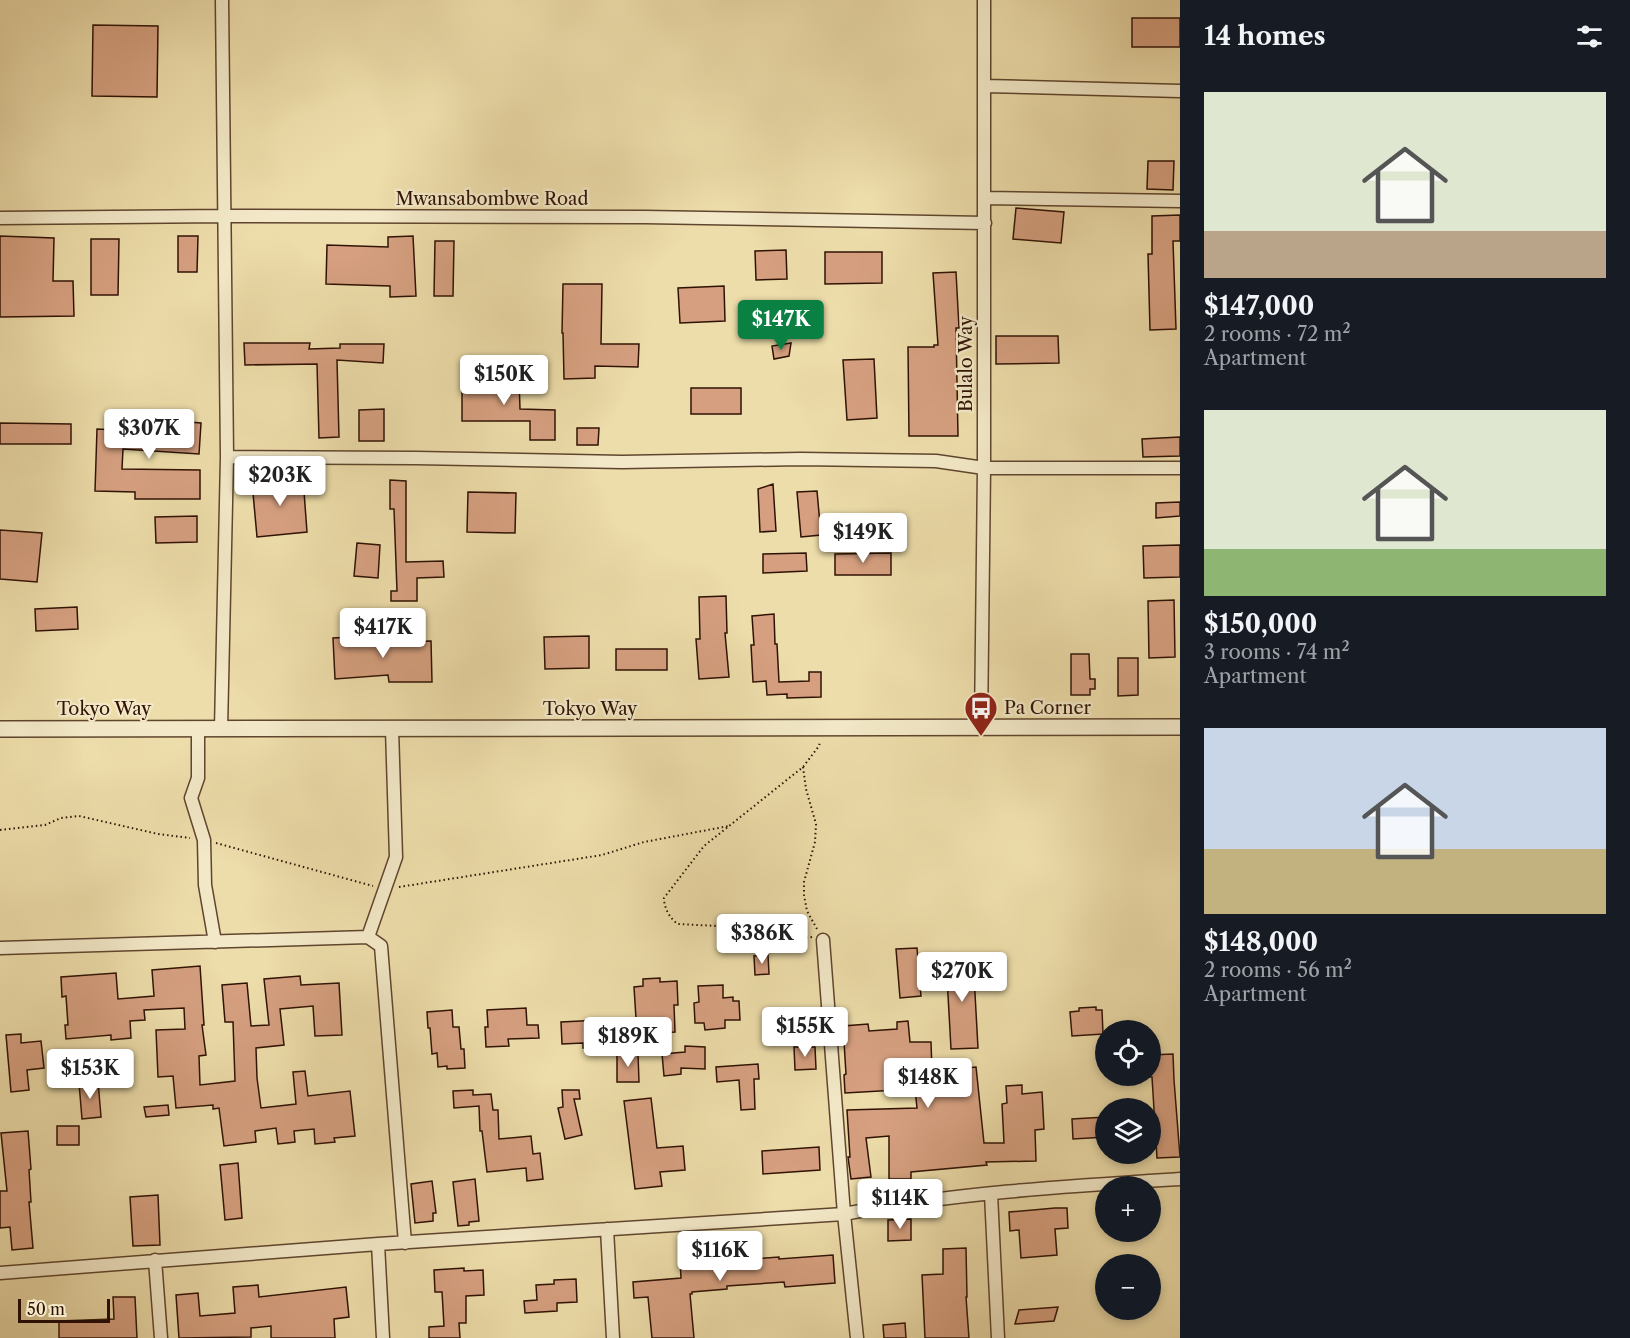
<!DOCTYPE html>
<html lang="en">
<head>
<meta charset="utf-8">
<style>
  :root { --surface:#171b24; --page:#20242c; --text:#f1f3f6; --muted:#9ea1a6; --accent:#0b8043 }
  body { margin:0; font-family:"Libre Caslon Text",serif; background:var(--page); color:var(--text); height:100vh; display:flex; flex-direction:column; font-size:22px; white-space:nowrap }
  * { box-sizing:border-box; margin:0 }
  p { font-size:20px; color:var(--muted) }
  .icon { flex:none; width:33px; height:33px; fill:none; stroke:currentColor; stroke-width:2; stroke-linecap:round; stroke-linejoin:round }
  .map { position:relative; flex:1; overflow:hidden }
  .side { display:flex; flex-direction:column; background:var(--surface); width:450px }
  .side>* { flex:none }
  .controls { position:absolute; left:1095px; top:1020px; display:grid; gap:12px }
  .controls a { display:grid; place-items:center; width:66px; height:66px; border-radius:50%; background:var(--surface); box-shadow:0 3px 9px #0003; font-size:30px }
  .scale { position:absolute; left:18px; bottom:15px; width:92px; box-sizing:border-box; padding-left:6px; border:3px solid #301204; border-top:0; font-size:16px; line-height:21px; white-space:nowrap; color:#301204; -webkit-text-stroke:4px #f3e9c8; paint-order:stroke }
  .price { position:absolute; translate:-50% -51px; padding:0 14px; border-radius:6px; background:#fff; color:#222; font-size:20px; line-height:39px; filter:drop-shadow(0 2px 3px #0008) }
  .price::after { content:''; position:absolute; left:50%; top:36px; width:18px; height:14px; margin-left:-9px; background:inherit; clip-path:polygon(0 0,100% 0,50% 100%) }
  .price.on { background:var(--accent); color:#fff }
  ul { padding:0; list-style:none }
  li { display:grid; align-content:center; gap:12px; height:318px; padding:0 24px }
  li span { display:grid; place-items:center; height:186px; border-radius:0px; color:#555 }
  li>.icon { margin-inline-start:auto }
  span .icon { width:108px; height:108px; fill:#fffc; stroke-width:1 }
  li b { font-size:26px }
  h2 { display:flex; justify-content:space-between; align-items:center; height:72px; padding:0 24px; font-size:26px }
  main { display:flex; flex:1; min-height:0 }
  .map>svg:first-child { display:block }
  .building { fill:#d6a080; stroke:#301204; stroke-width:1.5 }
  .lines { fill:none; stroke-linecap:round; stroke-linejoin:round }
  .minor-casing { stroke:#5f452e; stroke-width:15 }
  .tertiary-casing { stroke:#5f452e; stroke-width:18 }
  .path { stroke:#301204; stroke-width:2; stroke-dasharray:1.5 3; stroke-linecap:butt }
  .minor { stroke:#f3e9c8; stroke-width:12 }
  .tertiary { stroke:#f3e9c8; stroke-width:15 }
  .labels { text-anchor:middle; stroke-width:4.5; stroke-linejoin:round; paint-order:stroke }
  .street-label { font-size:18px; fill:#301204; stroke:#f3e9c8 }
  .poi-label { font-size:18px; fill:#301204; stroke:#f3e9c8; text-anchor:start }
</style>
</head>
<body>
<main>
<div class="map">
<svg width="1180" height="1338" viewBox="0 0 1180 1338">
  <rect width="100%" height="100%" fill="#edddaa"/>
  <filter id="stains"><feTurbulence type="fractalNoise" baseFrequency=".00333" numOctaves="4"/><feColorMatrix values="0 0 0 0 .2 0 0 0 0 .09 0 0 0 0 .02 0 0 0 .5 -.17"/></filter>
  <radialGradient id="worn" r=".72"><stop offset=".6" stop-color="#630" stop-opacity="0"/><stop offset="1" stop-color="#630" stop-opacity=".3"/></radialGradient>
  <path class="building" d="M1132 18H1180V47H1132Z
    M93 25 158 26 157 97 92 96Z
    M1148 161H1174L1173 190 1147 189Z
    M1016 208 1064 212 1061 243 1013 239Z
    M1180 215V241H1173L1176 329 1150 330 1148 254H1152V216Z
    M0 236 54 238 53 281H73L74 316 0 317Z
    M178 236H198L197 272H178Z
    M413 236 416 296 390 297V286L326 284 327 245 388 247V237Z
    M91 239H119L118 295H91Z
    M435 241H454L453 296H434Z
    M786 250 787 279 756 280 755 251Z
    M825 252H882V283L825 284Z
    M956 272 959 328H956L958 436H909L908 347H934V345H938L933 273Z
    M563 284H602L601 344H639L638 367 595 366V378L564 379 563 333H562Z
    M724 286 725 321 680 323 678 288Z
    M996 336H1058L1059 363 996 364Z
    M244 343H310L309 349 340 348V344H384L383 363 337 360 339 437 319 438 317 364 245 365Z
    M791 343 789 356 774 359 772 346Z
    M874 359 877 418 847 420 843 360Z
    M519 378 520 409 555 410V440H530V421H462V379Z
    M691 388H741V414H691Z
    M384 409V441H359V410Z
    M138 418 201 423 199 454 123 449 122 469 200 470V499H135V492L95 491 97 429 137 431Z
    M0 423 71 424V444H0Z
    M577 428H599L598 445H577Z
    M1180 437V456L1143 457 1142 439Z
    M303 478 307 532 257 537 252 482Z
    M390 480 406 481V562L443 561 444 577 417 578V601H391V591H397L394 509H390Z
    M773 484 776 531 760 532 758 489Z
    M817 491 821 535 801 537 797 492Z
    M468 492 516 493 515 533 467 532Z
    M1180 502V516L1156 518V503Z
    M197 516V542L156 543 155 517Z
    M0 530 42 533 37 582 0 579Z
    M357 543 380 545 378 578 354 576Z
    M1180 545V577L1144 578 1143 546Z
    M806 553 807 571 763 573V554Z
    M891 553V575H835V554Z
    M726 596 727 633H725L729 677 699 679 696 639H700L699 597Z
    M1174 600 1175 657 1149 658 1148 601Z
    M77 607 78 629 36 631 35 609Z
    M774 614 775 644H777L779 682 809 681V672H821V697L787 698V694L767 695 766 681 753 682 751 645H754L752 616Z
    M371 636 372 642 431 641 432 682H389L388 675 335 679 333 638Z
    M589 636V668L545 669 544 637Z
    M616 649H667V670H616Z
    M1071 654H1089L1090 679H1095V689H1090V695H1071Z
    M1118 658H1138V695L1118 696Z
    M917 948 921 996 900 998 896 949Z
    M768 955 769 974 755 975 754 956Z
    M973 957 978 1048 951 1049 946 959Z
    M200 966 204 1025H202L206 1055 199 1056 200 1085 235 1081 233 1022H225L222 985 247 983 251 1026 269 1025 264 979 300 976 301 985 339 983 342 1035 315 1036 313 1006 280 1009 284 1045 256 1048 257 1078 261 1108 296 1104 293 1072 305 1071 308 1096 350 1091 355 1136 334 1138 335 1142 315 1144 314 1129 294 1131 295 1142 278 1144 276 1128 255 1131 256 1142 224 1146 219 1108 213 1109V1105L176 1108 173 1076 158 1077 156 1030 185 1029 184 1008 144 1010 145 1020 130 1021 131 1038 111 1040V1035L66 1039 65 1025H68L66 996 62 997 61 977 116 973 118 999 154 996 152 970Z
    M660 978V982L677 981 678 1005H674L675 1032 637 1034 634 987 643 986V979Z
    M723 985V998L733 997V1001H739L740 1020H725V1028L705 1030 704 1023H695L694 1003 699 1002 698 986Z
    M1096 1007V1010H1102L1103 1034 1072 1036 1070 1012 1079 1011V1008Z
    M526 1008 527 1025H538L539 1038 508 1039 509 1046 486 1047 485 1027H488L487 1010Z
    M452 1010 453 1027H459L461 1049H464L465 1068 447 1069V1066L438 1067 437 1053 432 1054 430 1028H428L427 1012Z
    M601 1020 602 1048H583V1043L562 1044 561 1022Z
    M908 1021 910 1042H931L932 1071 976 1067 984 1143H1004L1002 1104 1007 1103 1006 1086 1022 1085V1094L1042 1092 1044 1129 1035 1130 1036 1161 986 1162 987 1165 911 1172V1179H889V1136L866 1138 871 1177 851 1179 848 1157H850L847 1110 917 1108 915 1089 845 1093 844 1075 846 1074 843 1026 868 1024 869 1031 897 1029V1022Z
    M21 1034V1043L41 1041 44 1068 27 1070 29 1090 11 1092 6 1035Z
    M685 1046 705 1047V1069L681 1068V1074L664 1076 662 1054 685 1052Z
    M794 1047H815L816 1069 795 1070Z
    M617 1054H638L639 1082H617Z
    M1173 1054 1174 1080 1180 1157 1157 1158 1152 1077H1150V1055Z
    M758 1064 759 1079H754L755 1109 741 1110 739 1080 717 1082 716 1067Z
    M98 1081 101 1117 82 1119 79 1083Z
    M473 1090V1095L491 1094 493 1110H498L499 1139 531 1136 533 1154 540 1153 543 1179 527 1181 526 1168 487 1172 482 1131H480L479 1106 454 1108 453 1091Z
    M562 1090H579L580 1099H574L582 1135 565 1139 558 1108 563 1107Z
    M651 1098 657 1148 683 1146 685 1170 660 1172 662 1186 635 1189 624 1101Z
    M168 1105 169 1115 146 1117 144 1107Z
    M1106 1117V1137L1073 1139 1072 1119Z
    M57 1126H79V1145H57Z
    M28 1131 31 1169 29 1170 31 1202H29L33 1248 12 1250 10 1227 0 1228V1191H7L1 1133Z
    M819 1147 820 1170 763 1174 762 1151Z
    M238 1163 242 1218 225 1220 220 1165Z
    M475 1179 479 1221 469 1222V1225L458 1226 453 1182Z
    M432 1181 436 1213H433V1221L415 1223 411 1184Z
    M158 1195 160 1245 133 1246 130 1197Z
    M1055 1208H1067L1068 1228 1055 1229 1057 1255 1021 1258 1019 1230 1010 1231 1009 1212Z
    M911 1219V1240L888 1241V1220Z
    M723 1239 725 1261 779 1257V1259L833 1255 835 1283 785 1287 784 1282 727 1286V1289L692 1292V1294H690L694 1338H652L648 1297 634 1298 633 1282 681 1278 679 1241Z
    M966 1248 967 1297H966L969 1338H925L922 1275 943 1274V1249Z
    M464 1268V1271L483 1270 484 1295 466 1296V1323H459L460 1338H429V1327L444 1326 442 1292H435L434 1270Z
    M576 1279 577 1302 557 1303V1311L525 1313 524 1301 537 1300 536 1285 554 1284V1280Z
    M258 1285 259 1297 346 1287 349 1317 334 1319 335 1338H271V1326L251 1328V1337L179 1338 176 1295 198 1293 200 1316 235 1313 233 1287Z
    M113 1297H135L137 1338H59V1321L114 1319Z
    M1058 1307 1054 1321 1015 1324 1019 1310Z
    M905 1323 906 1338H884L883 1325Z"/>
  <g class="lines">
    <defs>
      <path id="minor" d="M984 86 1180 91
        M985 198 1180 201
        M0 218 225 216 645 217 985 223
        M227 457 416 458 622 462 801 459 936 461 984 468H1180
        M981 727 984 468V0
        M198 729V778L191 798 204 840 205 885 215 942
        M221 729 227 457 222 0
        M368 937 396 857 392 729
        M823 940 844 1214 857 1338
        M0 948 368 937 381 946 405 1243
        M991 1194 998 1338
        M607 1229 613 1338
        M378 1244 383 1338
        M155 1260 161 1338
        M0 1273 378 1244 844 1214C954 1193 1069 1186 1180 1179"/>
      <path id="tertiary" d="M0 729 1180 727"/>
    </defs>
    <use href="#minor" class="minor-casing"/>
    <use href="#tertiary" class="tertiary-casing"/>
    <path class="path" d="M803 767 806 789 816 824 815 842 804 882V895L807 911 817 929
      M0 830 45 825 61 818 79 816 158 834 190 838
      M216 843 373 886
      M399 887 602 855 644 842 729 826
      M812 937 782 941 764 938 738 927 678 924C670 919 664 908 664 898L704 846 803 767 819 746 820 742"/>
    <use href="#minor" class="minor"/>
    <use href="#tertiary" class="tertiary"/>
  </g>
  <defs>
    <symbol id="bus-pin" viewBox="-11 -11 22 30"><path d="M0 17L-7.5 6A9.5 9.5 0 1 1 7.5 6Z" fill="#8f2418" stroke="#f3e9c8"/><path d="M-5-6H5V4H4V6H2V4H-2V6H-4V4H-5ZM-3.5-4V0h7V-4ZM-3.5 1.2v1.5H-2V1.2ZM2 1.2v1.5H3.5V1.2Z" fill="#fff"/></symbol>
  </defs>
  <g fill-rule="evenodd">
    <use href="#bus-pin" x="962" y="689" width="38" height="52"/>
  </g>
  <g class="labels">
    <g class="street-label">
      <text x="492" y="205">Mwansabombwe Road</text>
      <text transform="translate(966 364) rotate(-90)" y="6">Bulalo Way</text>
      <text x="104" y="715">Tokyo Way</text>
      <text x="590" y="715">Tokyo Way</text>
    </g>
    <g class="poi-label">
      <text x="1004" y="714">Pa Corner</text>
    </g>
  </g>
  <rect width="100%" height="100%" filter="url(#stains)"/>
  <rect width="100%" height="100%" fill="url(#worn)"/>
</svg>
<div class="controls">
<a><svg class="icon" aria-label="locate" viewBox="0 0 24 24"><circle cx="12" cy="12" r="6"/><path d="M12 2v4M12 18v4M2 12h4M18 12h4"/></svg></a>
<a><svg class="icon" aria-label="layers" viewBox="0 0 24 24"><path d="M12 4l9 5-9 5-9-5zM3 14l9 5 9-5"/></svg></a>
<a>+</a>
<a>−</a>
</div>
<div class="scale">50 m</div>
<b class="price on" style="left:781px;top:351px">$147K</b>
<b class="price" style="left:504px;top:406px">$150K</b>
<b class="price" style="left:149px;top:460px">$307K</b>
<b class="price" style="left:280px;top:507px">$203K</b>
<b class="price" style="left:863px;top:564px">$149K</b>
<b class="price" style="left:383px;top:659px">$417K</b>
<b class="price" style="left:762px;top:965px">$386K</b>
<b class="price" style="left:962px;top:1003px">$270K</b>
<b class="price" style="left:805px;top:1058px">$155K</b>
<b class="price" style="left:628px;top:1068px">$189K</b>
<b class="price" style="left:90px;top:1100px">$153K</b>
<b class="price" style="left:928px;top:1109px">$148K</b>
<b class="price" style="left:900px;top:1230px">$114K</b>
<b class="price" style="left:720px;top:1282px">$116K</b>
</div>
<section class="side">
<h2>14 homes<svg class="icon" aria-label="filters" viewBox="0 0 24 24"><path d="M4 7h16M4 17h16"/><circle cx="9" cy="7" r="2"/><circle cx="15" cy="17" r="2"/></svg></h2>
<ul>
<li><span style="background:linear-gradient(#dfe7d0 75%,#b9a48a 0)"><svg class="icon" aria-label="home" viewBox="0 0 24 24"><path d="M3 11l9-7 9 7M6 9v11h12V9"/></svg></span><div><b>$147,000</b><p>2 rooms · 72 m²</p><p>Apartment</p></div></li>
<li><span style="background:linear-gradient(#dfe7d0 75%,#8fb573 0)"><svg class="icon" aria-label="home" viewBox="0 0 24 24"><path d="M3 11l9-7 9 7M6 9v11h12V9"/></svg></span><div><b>$150,000</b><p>3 rooms · 74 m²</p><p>Apartment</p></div></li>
<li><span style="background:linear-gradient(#c9d6e8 65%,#c2b280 0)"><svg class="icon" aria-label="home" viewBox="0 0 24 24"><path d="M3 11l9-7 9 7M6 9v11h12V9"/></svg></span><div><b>$148,000</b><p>2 rooms · 56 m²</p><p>Apartment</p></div></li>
</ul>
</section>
</main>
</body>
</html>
